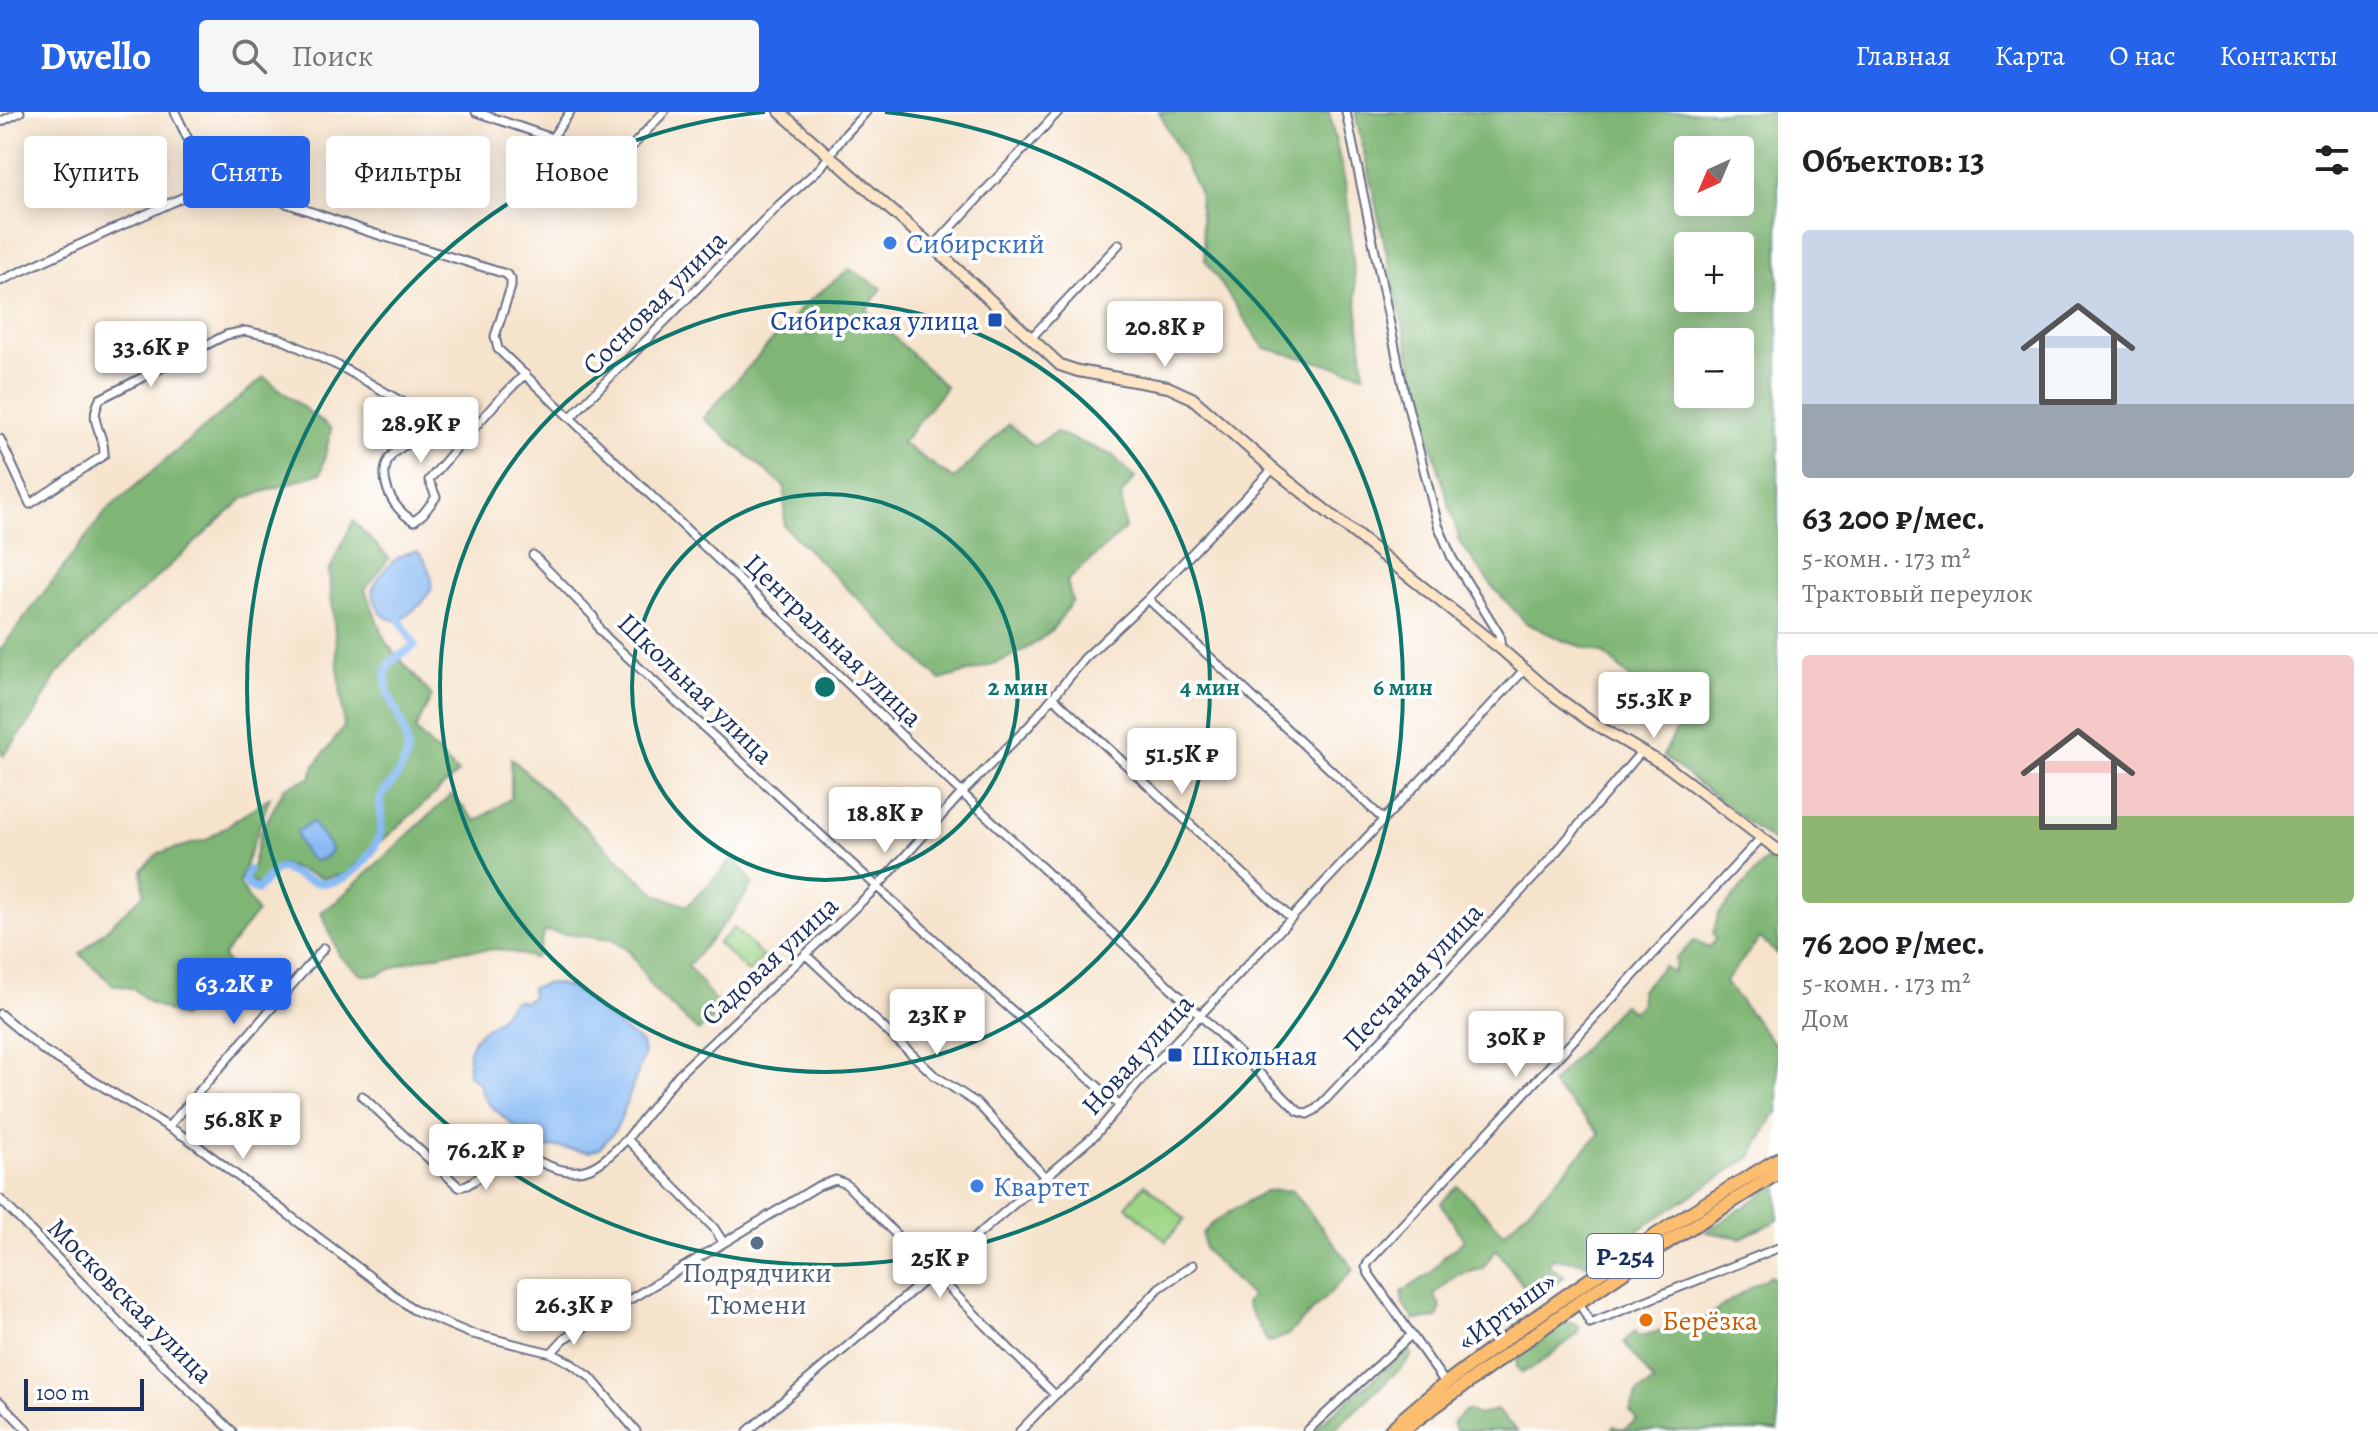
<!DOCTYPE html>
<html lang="ru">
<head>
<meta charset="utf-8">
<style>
  :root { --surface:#fff; --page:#f6f6f6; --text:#202124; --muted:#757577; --line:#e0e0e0; --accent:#2563eb }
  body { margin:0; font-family:Alegreya,serif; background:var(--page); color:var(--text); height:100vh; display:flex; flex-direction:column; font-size:30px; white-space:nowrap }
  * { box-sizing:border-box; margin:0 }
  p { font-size:26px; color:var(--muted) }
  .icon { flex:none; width:44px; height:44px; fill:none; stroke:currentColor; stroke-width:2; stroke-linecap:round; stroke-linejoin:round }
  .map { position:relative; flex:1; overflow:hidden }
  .sheet { display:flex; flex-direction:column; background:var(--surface); width:600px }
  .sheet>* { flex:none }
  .banner { position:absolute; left:24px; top:24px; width:760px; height:72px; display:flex; gap:16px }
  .needle { width:52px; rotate:224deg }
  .fabs { position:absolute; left:1674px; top:24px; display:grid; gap:16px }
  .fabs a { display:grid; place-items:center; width:80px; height:80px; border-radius:8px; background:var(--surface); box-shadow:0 4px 20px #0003; font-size:40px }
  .scale { position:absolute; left:24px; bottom:20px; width:120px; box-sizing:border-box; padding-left:8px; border:4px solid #1b2f5e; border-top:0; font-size:22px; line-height:28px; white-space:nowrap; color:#1b2f5e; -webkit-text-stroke:6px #fff; paint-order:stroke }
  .price { position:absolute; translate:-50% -68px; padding:0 18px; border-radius:8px; background:#fff; color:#222; font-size:26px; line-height:52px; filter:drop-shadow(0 2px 4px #0008) }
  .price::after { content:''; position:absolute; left:50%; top:48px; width:24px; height:18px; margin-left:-12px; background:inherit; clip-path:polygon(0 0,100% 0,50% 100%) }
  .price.current { background:var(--accent); color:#fff }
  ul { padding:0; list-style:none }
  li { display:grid; align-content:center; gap:16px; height:424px; padding:0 24px }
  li+li { border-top:2px solid var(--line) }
  li span { display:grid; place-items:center; height:248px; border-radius:8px; color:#555 }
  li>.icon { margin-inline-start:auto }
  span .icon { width:144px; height:144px; fill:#fffc; stroke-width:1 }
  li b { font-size:34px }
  h2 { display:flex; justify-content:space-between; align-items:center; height:96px; padding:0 24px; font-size:34px }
  .chip { padding:0 28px; border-radius:8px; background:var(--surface); box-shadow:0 4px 20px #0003; font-size:28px; line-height:72px }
  .chip.current { background:var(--accent); color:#fff }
  header { display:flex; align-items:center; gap:48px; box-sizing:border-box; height:112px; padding:0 40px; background:var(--accent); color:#fff }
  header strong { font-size:38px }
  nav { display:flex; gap:44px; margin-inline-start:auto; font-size:28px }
  .search { width:560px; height:72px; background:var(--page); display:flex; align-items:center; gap:20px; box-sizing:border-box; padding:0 28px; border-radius:8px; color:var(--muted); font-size:30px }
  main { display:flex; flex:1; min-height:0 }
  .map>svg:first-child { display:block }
  .green { fill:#9fd587; stroke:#5d8272; stroke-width:2 }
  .forest { fill:#7fb674; stroke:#4d7269; stroke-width:2; fill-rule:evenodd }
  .water { fill:#87baf4; stroke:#5174a9; stroke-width:2 }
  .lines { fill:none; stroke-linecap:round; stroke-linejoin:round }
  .canal { stroke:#87baf4; stroke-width:8 }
  .street-casing { stroke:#686e84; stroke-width:11 }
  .secondary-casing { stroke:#686e84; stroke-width:14 }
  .highway-casing { stroke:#686e84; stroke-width:16 }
  .street { stroke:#fff; stroke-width:7 }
  .secondary { stroke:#fee5c5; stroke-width:10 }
  .highway { stroke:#fcbd6e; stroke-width:12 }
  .ring { fill:none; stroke:#0f766e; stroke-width:4 }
  .shop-dot { fill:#3f7fe0; stroke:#fff; stroke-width:3 }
  .transit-dot { fill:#1a4fb4; stroke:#fff; stroke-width:3 }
  .service-dot { fill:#5c6f8a; stroke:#fff; stroke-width:3 }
  .food-dot { fill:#e8710a; stroke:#fff; stroke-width:3 }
  .labels { text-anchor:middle; stroke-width:7; stroke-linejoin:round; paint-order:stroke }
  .shield { fill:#fff; stroke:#5f6d8e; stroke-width:2 }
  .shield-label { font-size:26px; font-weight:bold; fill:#1b2f5e }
  .shop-label { font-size:28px; fill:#366cbe; stroke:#fff; text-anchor:start }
  .street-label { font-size:28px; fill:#1b2f5e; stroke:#fff }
  .transit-label { font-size:28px; fill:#164399; stroke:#fff; text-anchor:end }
  .service-label { font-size:28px; fill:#4e5e75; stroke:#fff }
  .food-label { font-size:28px; fill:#c56008; stroke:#fff; text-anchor:start }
  .centre { fill:#0f766e; stroke:#fff; stroke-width:4 }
  .ring-label { font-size:24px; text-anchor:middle; font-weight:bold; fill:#0f766e; stroke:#fff; stroke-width:7; stroke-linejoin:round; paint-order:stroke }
</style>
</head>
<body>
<header>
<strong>Dwello</strong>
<div class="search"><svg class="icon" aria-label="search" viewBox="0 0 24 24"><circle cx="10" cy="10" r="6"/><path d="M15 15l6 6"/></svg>Поиск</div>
<nav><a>Главная</a><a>Карта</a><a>О нас</a><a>Контакты</a></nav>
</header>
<main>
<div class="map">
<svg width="1778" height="1319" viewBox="0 0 1778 1319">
  <rect width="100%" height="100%" fill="#fff"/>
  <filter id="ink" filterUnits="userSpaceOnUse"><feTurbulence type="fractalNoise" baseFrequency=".0125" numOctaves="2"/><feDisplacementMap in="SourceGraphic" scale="16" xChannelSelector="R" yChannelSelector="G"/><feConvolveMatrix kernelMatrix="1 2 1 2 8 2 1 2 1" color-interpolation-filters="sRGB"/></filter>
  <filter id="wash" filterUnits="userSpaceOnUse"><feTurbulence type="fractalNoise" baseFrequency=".006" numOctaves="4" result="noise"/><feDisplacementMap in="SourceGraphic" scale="32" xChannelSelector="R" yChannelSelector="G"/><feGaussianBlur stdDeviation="1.8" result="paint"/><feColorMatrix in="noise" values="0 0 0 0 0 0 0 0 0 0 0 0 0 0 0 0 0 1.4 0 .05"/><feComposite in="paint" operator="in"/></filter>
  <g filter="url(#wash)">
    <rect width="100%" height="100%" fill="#f6e3cc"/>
    <path class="green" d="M734 816 763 845 748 860 718 831Z
      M1145 1072 1185 1107 1166 1129 1126 1094Z"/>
    <path class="forest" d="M1159 0H1329L1346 75 1364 262 1264 236 1205 148 1199 79Z
      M1355 0H1778V734L1663 644 1680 611 1603 541 1564 529 1526 511 1492 474 1460 430 1423 303ZM1688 38H1740V90H1688ZM1688 134H1740V186H1688ZM1688 230H1740V282H1688Z
      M849 157 882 176 866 198 946 275 902 331 954 367 1009 312 1034 334 1056 320 1112 343 1135 366 1121 383 1125 417 1067 469 1072 489C1066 497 1061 508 1054 515 1025 546 979 557 940 568L784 414 785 375 703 306 804 193Z
      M264 265 331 317 321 361 244 386 121 498 57 562 34 604 3 644 0 637V538L107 398Z
      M353 409 389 446 365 478 386 531 432 584 415 618 458 661 345 762 323 766 281 752 258 773 249 768 261 720 285 675 310 666 315 653 344 615 329 460Z
      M511 646 657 783 687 794 734 746 753 771 734 800 688 854 723 899 698 919 654 878 629 839 612 828 545 819 535 846 499 837 455 839 408 850 376 863H362L340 845 321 800 337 789 451 683 476 709 511 686Z
      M270 685 239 771 257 800 223 844 229 854 182 905 150 891 134 877 112 872 80 842 144 782 142 758 159 741 206 728Z
      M1767 746 1778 754V843L1760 826 1725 870 1778 936V1001L1773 1004 1752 1044 1586 1152C1574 1147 1564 1149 1552 1146L1549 1154 1565 1164 1534 1188 1496 1137 1482 1157 1457 1163 1434 1183 1441 1195 1437 1206 1415 1208 1403 1193 1402 1180 1431 1161 1443 1146 1464 1128 1441 1091 1458 1074 1504 1121 1551 1074 1600 1021 1551 972 1623 892 1633 900 1641 891 1640 879 1663 854 1673 860 1676 852 1675 847 1694 829 1709 836 1716 827 1713 822 1718 803Z
      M1778 1072V1108L1741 1126 1706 1120Z
      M1292 1078 1354 1157 1288 1223 1268 1231 1246 1191 1251 1184 1205 1138 1202 1122 1215 1109 1265 1079Z
      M1771 1163 1778 1175V1319H1610L1614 1314 1623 1318 1637 1308 1630 1299 1637 1281 1654 1270 1624 1230 1635 1219 1640 1225 1674 1214H1695L1731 1188Z
      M1569 1210 1579 1213V1221L1533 1256 1521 1260 1517 1255V1248L1550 1220Z
      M1410 1237 1412 1243 1408 1249 1333 1319H1312L1404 1241Z
      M1466 1298 1479 1303 1496 1298 1517 1319H1456L1452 1312Z"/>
    <path class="water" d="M417 439 424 446 432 467 431 478 422 491 400 509C380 508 377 496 372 479 381 460 395 441 417 439Z
      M312 710 329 733 331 739C321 750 313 753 304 739 300 731 297 727 297 719Z
      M549 871C579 873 583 887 604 903 617 913 630 921 642 931L644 943 620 1009 614 1020 599 1037 589 1040 556 1035 546 1036 533 1031 489 992 483 984 479 971 468 963 469 939 474 927 481 919 498 908 511 891 516 888 524 890 532 885 531 876Z"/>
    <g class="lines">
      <path class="canal" d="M248 758 245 769 249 775 257 778 274 759 282 756C293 762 309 770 322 771 350 772 377 741 381 716 383 706 378 696 381 686 383 679 388 677 392 671 400 661 409 646 407 632 405 608 384 586 386 562 388 545 404 543 415 533L400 509"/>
    </g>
  </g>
  <g filter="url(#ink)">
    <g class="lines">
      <defs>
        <path id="street" d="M175 0 210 73
          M476 0 552 26 570 0
          M1346 0 1404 279 1438 413 1452 446 1499 522 1501 537
          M0 10 20 0
          M622 45 664 0
          M933 135 1058 0
          M0 169 210 73 229 71 366 119 506 162 511 167V175L495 224 498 237 962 681 1200 903 1298 999 1307 1002 1315 998 1327 986 1539 760 1641 640
          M1031 226 1119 132
          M570 306 779 93 821 55 843 25 866 0
          M432 325C419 328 407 330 396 339 372 358 391 398 414 409L423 402 436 385 429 368 495 292 525 262
          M0 327 30 392 104 343C105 319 87 312 100 287L226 223 245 219 279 226 345 257 404 291 432 325 457 335
          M533 443 593 504 599 517 608 527 998 886 1120 994
          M1148 487 1383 707
          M1053 585 1291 806
          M806 843 934 963 978 992 1046 1066
          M0 902 43 938 190 1028 414 1198 469 1221 551 1241 569 1250 590 1265 636 1319
          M362 984 459 1075 467 1073 511 1045C525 1042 530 1045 542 1051 583 1070 598 1055 627 1027
          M169 1014 324 836
          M0 1087 125 1216 232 1319
          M723 1130 714 1116 627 1027 679 962 877 775 962 681 1030 613 1085 546 1148 487 1273 357
          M1579 1190 1590 1211 1778 1136
          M551 1241 564 1227 818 1074 836 1068 846 1072 1055 1283
          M1446 1272 1369 1162 1366 1155 1369 1149 1761 726
          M0 1290 28 1319
          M748 1319 1096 1022 1159 947 1525 557
          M1020 1319 1055 1283 1078 1265 1159 1176 1193 1153
          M1307 1319 1411 1223"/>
        <path id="secondary" d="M780 0 933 135 1060 253 1078 259 1168 275 1192 286 1273 357 1501 537 1555 584 1591 610 1668 655 1778 738"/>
        <path id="highway" d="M1390 1319C1429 1281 1475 1250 1519 1217 1602 1157 1689 1100 1778 1047
          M1401 1319 1579 1190 1668 1130 1778 1061"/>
      </defs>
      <use href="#street" class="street-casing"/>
      <use href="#secondary" class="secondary-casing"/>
      <use href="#highway" class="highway-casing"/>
      <use href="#street" class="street"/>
      <use href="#secondary" class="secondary"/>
      <use href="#highway" class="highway"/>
    </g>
  </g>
  <g class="ring">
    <circle cx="825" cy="575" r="193"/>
    <circle cx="825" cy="575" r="385"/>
    <path d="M885 0A578 578 0 1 1 765 0"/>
  </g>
  <g class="shop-dot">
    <circle cx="890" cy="131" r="8"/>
    <circle cx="977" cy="1074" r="8"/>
  </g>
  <g class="transit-dot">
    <rect x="987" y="200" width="16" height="16" rx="4"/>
    <rect x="1167" y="935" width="16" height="16" rx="4"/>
  </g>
  <circle class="service-dot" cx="757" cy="1131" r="8"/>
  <circle class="food-dot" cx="1646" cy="1208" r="8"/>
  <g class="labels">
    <rect class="shield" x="1587" y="1122" width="76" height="44" rx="6"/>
    <g class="shield-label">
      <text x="1625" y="1153">Р-254</text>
    </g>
    <g class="shop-label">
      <text x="906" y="141">Сибирский</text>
      <text x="993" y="1084">Квартет</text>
    </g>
    <g class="street-label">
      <text transform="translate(654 190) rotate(-45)" y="10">Сосновая улица</text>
      <text transform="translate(834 528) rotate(44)" y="10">Центральная улица</text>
      <text transform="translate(696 576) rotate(44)" y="10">Школьная улица</text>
      <text transform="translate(769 848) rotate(-43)" y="10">Садовая улица</text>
      <text transform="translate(1412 864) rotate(-47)" y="10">Песчаная улица</text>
      <text transform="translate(1137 942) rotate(-48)" y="10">Новая улица</text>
      <text transform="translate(131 1188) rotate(45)" y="10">Московская улица</text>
      <text transform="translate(1506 1198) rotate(-36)" y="10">«Иртыш»</text>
    </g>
    <g class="transit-label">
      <text x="979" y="218">Сибирская улица</text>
      <text x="1191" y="953" text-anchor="start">Школьная</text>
    </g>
    <g class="service-label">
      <text x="757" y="1170">Подрядчики<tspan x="757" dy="32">Тюмени</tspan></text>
    </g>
    <g class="food-label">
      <text x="1662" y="1218">Берёзка</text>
    </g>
  </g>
  <circle cx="825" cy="575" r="12" class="centre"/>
  <g class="ring-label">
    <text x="1018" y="583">2 мин</text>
    <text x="1210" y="583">4 мин</text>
    <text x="1403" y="583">6 мин</text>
  </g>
</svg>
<div class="fabs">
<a><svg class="needle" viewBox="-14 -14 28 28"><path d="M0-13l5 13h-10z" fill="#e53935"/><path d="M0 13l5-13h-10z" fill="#757577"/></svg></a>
<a>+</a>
<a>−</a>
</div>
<div class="scale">100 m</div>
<b class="price" style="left:1165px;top:257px">20.8K ₽</b>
<b class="price" style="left:151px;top:277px">33.6K ₽</b>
<b class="price" style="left:421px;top:353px">28.9K ₽</b>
<b class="price" style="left:1654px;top:628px">55.3K ₽</b>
<b class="price" style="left:1182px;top:684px">51.5K ₽</b>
<b class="price" style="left:885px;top:743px">18.8K ₽</b>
<b class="price current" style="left:234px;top:914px">63.2K ₽</b>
<b class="price" style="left:937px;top:945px">23K ₽</b>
<b class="price" style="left:1516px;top:967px">30K ₽</b>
<b class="price" style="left:243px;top:1049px">56.8K ₽</b>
<b class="price" style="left:486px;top:1080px">76.2K ₽</b>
<b class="price" style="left:940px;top:1188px">25K ₽</b>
<b class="price" style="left:574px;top:1235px">26.3K ₽</b>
<div class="banner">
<a class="chip">Купить</a>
<a class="chip current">Снять</a>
<a class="chip">Фильтры</a>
<a class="chip">Новое</a>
</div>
</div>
<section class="sheet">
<h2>Объектов: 13<svg class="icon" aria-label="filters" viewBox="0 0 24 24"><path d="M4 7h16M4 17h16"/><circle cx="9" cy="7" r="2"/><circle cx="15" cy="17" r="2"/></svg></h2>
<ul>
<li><span style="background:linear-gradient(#c9d6e8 70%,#9aa5b1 0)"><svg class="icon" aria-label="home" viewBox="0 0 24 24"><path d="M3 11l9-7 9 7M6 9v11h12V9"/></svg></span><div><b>63 200 ₽/мес.</b><p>5-комн. · 173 m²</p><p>Трактовый переулок</p></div></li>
<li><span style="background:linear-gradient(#f6c9c9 65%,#8fb573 0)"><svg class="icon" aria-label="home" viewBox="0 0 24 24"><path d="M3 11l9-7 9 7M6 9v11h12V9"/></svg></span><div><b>76 200 ₽/мес.</b><p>5-комн. · 173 m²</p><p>Дом</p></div></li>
</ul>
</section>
</main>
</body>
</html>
